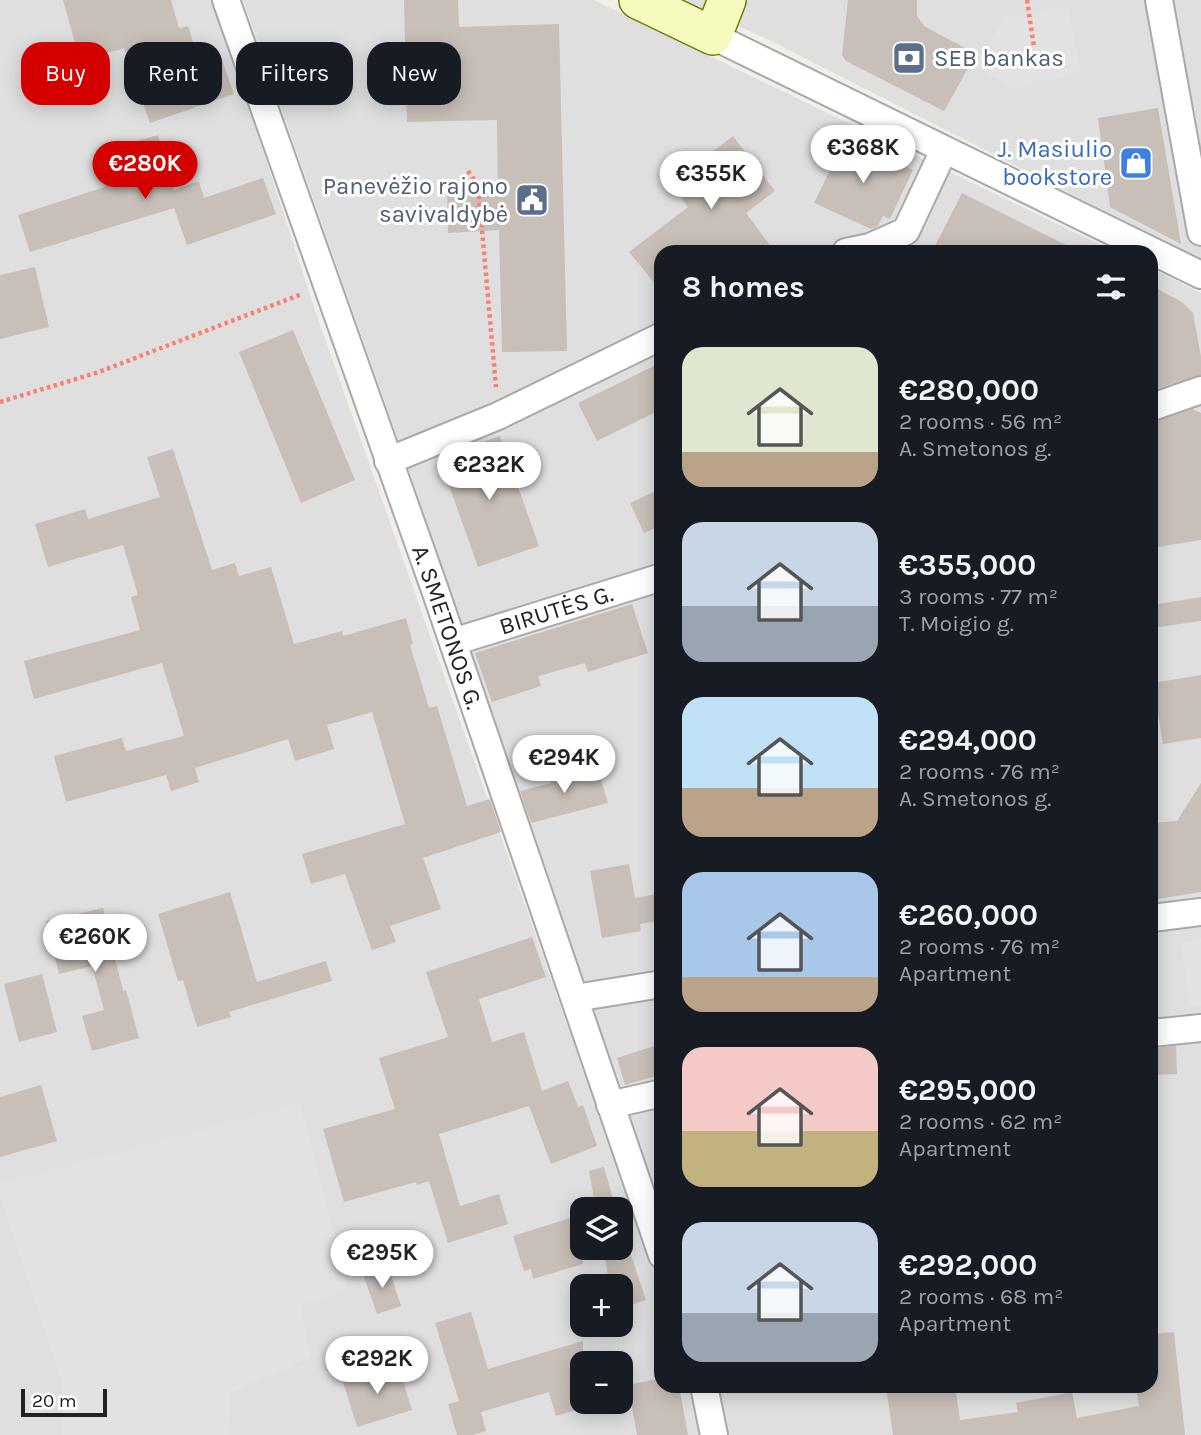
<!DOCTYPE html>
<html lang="en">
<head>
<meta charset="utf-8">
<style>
  :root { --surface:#171b24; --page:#20242c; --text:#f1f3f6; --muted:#9ea1a6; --accent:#d40000 }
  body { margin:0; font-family:Karla,sans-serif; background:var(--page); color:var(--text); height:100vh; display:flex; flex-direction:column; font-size:26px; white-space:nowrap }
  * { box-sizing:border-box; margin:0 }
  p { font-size:23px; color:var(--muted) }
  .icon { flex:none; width:38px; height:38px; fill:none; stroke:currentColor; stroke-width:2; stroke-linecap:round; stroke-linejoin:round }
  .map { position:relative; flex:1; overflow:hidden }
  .side { position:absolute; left:654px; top:245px; width:504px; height:1148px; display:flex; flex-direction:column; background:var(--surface); border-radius:21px; box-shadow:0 4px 18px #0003 }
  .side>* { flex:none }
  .guide { position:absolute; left:21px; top:42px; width:528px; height:63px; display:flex; gap:14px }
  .buttons { position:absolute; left:570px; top:1197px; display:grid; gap:14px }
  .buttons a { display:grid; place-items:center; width:63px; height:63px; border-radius:14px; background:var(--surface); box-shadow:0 4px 18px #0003; font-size:35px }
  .scale { position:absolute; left:21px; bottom:18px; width:86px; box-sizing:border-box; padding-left:7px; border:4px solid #222; border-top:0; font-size:19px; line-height:24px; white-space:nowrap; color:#222; -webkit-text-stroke:5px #fff; paint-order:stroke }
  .price { position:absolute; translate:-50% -60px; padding:0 16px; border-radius:24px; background:#fff; color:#222; font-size:23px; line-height:46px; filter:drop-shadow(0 2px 4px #0008) }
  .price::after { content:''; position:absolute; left:50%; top:42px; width:21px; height:16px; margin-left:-10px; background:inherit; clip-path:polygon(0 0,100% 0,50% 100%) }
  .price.active { background:var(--accent); color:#fff }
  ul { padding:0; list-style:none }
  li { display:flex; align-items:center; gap:21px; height:175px; padding:0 28px }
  li span { display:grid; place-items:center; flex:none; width:196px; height:140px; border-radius:21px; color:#555 }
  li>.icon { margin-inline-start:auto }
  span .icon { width:84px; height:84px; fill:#fffc; stroke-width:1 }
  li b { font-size:30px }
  h2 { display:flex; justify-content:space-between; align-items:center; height:84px; padding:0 28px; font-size:30px }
  .tag { padding:0 24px; border-radius:21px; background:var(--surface); box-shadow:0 4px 18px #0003; font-size:24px; line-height:63px }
  .tag.active { background:var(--accent); color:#fff }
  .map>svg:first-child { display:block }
  .residential { fill:#e0dfdf; fill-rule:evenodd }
  .parking { fill:#e2e2e2 }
  .building { fill:#c7bfb8 }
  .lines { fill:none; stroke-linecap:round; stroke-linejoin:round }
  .minor-casing { stroke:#a9a9a9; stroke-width:30 }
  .secondary-casing { stroke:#707d05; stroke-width:40 }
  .path { stroke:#fa8072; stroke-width:4.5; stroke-dasharray:3.5 3.5; stroke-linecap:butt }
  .minor { stroke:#fff; stroke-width:26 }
  .secondary { stroke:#f7fabf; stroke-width:37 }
  .labels { text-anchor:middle; stroke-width:6; stroke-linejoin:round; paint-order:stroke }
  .service-label { font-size:24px; fill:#4e5e75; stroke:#fff; text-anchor:start }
  .shop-label { font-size:24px; fill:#366cbe; stroke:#fff; text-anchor:end }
  .street-label { font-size:24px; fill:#222; stroke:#fff }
</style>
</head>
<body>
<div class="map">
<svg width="1201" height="1435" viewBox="0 0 1201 1435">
  <rect width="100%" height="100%" fill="#f2efe9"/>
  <path class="residential" d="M0 0H214L316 313 661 1290 662 1386H693L703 1435H0ZM583 1209H621V1248H583ZM583 1286H621V1325H583ZM583 1363H621V1402H583Z
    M243 0H594L1115 252H662L661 1226 567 956 416 490Z
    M682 0H1201V260L773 42Z
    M1152 269 1201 293V1435H724L713 1386H1152Z"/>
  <path class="parking" d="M1068 7 1081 73 1013 87 975 67 1003 19Z
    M1201 939V1005L1190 1006 1181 942Z
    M300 1103 348 1288 301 1306 310 1357 231 1393 228 1435H62L61 1380 0 1196V1184Z"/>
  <path class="building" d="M63 0H171L179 28 188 26 199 62 220 54 234 94 150 123 124 48 80 61Z
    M404 0H458L459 27 559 24 567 351 502 352 499 230 448 233 447 192 498 191 497 120 407 122Z
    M848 0H917V16L924 26 976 54 944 111 846 61 842 55Z
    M1158 108 1181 244 1110 207 1098 118Z
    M158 135 174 190 199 181 204 198 263 178 276 214 187 245 174 208 30 252 18 215 105 187 96 153Z
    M733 136 775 191 746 213 775 252H662V292L629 252 688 207 671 184Z
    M846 137 913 170 890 219 883 216 878 226 871 229 814 203Z
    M962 193 1080 252H932Z
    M35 267 49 327 0 339V275Z
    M1152 286 1182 302 1193 313 1201 357V375L1152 390Z
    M293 330 355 480 301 503 239 352Z
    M662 362V409L597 441 578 403Z
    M1193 409 1201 413V540L1152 548V511L1158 510 1152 459V422Z
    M500 436 539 546 478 567 439 457Z
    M173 449 212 570 235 563 239 576 271 567 294 644 342 631 343 636 406 618 413 644 410 645 429 708 437 706 467 806 490 799 501 832 423 858 441 909 390 926 396 942 372 950 345 874 311 884 302 854 405 824 372 712 327 725 334 749 295 761 288 739 195 768 199 782 171 791 166 775 66 802 54 756 122 738 126 751 184 736 162 663 34 699 24 661 140 630 131 597 138 595 123 545 48 567 35 524 85 509 88 519 160 497 147 457Z
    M662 488V525L644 533 630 503Z
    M1201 597V621L1152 628V605Z
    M632 604 648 653 588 672 585 663 538 676 541 686 492 702 475 653Z
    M1201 675V738L1163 744 1153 683Z
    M571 767 573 776 598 770 608 803 531 823 520 791 551 783 548 774Z
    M1201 783V892L1152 900V823L1177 821Z
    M629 864 635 898 662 893V920L640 924 641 931 602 938 590 871Z
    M230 892 257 982 326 961 332 981 229 1012 231 1017 197 1027 183 980 178 981 158 914Z
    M103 908 123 991 126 990 139 1038 92 1051 82 1016 104 1010 92 966 59 974 46 921Z
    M532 937 546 977 479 999 492 1042 524 1032 542 1091 568 1081 578 1107 583 1105 597 1146 551 1164 529 1106 439 1134 460 1206 499 1194 508 1224 448 1243 429 1181 417 1185 416 1182 344 1202 323 1129 395 1109 379 1058 448 1037 426 972Z
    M42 974 57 1032 19 1042 4 984Z
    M654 1046 662 1074 625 1085 617 1058Z
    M1176 1046 1177 1074 1152 1075V1048Z
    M41 1085 57 1141 0 1157V1097Z
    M604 1167 616 1209H596L589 1171Z
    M583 1214V1264L533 1279 531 1269 524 1271 513 1236Z
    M621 1225 646 1300 621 1308V1286H610L603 1248H621Z
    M388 1266 401 1306 377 1314 363 1274Z
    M471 1312 488 1369 583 1341V1408L556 1416 549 1392 481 1412 486 1431 473 1435H457L448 1404 459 1401 435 1323Z
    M1174 1332 1185 1435H893L886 1386H955L960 1420 1018 1412 1016 1403 1072 1392 1077 1418 1139 1406 1136 1386H1152V1334Z
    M398 1365 412 1410 357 1427 343 1382Z
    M662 1378V1386H679L688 1435H637L628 1385Z"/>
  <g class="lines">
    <defs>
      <g id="minor">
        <path id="s1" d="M226 0 435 590 662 1255"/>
        <path d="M1159 0 1201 232"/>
        <path d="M713 36 1201 275"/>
        <path d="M846 252 870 247 906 231 944 150"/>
        <path d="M1152 407 1201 390"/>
        <path d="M388 461 498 416 662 336"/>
        <path id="s2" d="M453 642 662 577"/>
        <path d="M1152 918 1201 912"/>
        <path d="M575 998 662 984"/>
        <path d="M1152 1033 1201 1028"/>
        <path d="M610 1105 662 1093"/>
        <path d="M704 1386 714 1435"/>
      </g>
      <path id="secondary" d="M638 0 713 36 727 0"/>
    </defs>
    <use href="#minor" class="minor-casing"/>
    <use href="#secondary" class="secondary-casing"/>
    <path class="path" d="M1027 0 1034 47
      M468 171 478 185 496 387
      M0 402 96 373 302 294"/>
    <use href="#minor" class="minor"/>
    <use href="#secondary" class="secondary"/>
  </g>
  <defs>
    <symbol id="bank-square" viewBox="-11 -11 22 22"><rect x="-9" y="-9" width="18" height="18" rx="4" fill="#5c6f8a" stroke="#fff"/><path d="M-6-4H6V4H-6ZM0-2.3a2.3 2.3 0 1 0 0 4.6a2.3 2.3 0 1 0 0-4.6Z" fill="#fff"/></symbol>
    <symbol id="shop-square" viewBox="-11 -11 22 22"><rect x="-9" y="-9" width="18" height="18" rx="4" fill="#3f7fe0" stroke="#fff"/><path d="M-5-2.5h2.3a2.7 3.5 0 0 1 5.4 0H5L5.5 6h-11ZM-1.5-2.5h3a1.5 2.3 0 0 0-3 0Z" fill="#fff"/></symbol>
    <symbol id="civic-square" viewBox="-11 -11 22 22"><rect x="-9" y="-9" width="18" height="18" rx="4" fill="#5c6f8a" stroke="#fff"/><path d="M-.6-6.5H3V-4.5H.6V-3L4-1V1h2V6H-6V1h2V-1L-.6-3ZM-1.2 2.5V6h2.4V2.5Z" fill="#fff"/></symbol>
  </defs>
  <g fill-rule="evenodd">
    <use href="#bank-square" x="890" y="39" width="38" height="38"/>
    <use href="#shop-square" x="1117" y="144" width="38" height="38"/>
    <use href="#civic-square" x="513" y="181" width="38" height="38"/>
  </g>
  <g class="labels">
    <g class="service-label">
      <text x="934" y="66">SEB bankas</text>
      <text x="508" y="194" text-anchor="end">Panevėžio rajono<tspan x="508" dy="28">savivaldybė</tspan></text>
    </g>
    <g class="shop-label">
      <text x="1112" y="157">J. Masiulio<tspan x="1112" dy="28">bookstore</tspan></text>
    </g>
    <g class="street-label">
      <text dy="8" stroke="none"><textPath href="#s2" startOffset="108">BIRUTĖS G.</textPath></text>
      <text dy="8" stroke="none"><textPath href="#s1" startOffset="665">A. SMETONOS G.</textPath></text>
    </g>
  </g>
</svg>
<div class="buttons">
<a><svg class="icon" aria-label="layers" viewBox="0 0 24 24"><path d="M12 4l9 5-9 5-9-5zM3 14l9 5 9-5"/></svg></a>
<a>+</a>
<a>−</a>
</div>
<div class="scale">20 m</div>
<b class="price" style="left:863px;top:185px">€368K</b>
<b class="price active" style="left:145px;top:201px">€280K</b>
<b class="price" style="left:711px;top:211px">€355K</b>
<b class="price" style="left:489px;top:502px">€232K</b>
<b class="price" style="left:564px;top:795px">€294K</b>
<b class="price" style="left:95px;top:974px">€260K</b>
<b class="price" style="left:382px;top:1290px">€295K</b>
<b class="price" style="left:377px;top:1396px">€292K</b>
<div class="guide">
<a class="tag active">Buy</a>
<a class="tag">Rent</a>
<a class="tag">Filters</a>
<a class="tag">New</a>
</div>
<section class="side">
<h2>8 homes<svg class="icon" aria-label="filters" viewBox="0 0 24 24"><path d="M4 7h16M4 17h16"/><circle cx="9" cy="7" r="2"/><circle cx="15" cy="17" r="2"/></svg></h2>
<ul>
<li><span style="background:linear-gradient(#dfe7d0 75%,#b9a48a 0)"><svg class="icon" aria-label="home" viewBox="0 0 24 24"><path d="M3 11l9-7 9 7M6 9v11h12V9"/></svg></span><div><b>€280,000</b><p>2 rooms · 56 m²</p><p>A. Smetonos g.</p></div></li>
<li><span style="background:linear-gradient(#c9d6e8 60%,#9aa5b1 0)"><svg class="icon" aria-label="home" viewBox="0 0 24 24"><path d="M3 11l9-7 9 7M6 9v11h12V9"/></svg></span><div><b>€355,000</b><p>3 rooms · 77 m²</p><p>T. Moigio g.</p></div></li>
<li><span style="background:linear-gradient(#bfe0f5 65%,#b9a48a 0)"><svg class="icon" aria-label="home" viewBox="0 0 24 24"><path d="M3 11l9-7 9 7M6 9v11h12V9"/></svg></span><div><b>€294,000</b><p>2 rooms · 76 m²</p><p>A. Smetonos g.</p></div></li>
<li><span style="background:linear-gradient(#a9c7e8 75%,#b9a48a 0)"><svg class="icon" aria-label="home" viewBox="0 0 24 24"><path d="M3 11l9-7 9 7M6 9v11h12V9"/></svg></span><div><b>€260,000</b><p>2 rooms · 76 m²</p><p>Apartment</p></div></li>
<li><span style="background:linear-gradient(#f6c9c9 60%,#c2b280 0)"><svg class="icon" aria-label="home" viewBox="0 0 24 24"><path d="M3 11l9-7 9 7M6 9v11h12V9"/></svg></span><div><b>€295,000</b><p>2 rooms · 62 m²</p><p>Apartment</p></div></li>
<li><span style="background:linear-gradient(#c9d6e8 65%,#9aa5b1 0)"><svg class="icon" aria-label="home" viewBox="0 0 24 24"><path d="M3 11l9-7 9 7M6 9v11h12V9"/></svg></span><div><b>€292,000</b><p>2 rooms · 68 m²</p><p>Apartment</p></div></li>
</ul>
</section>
</div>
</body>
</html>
